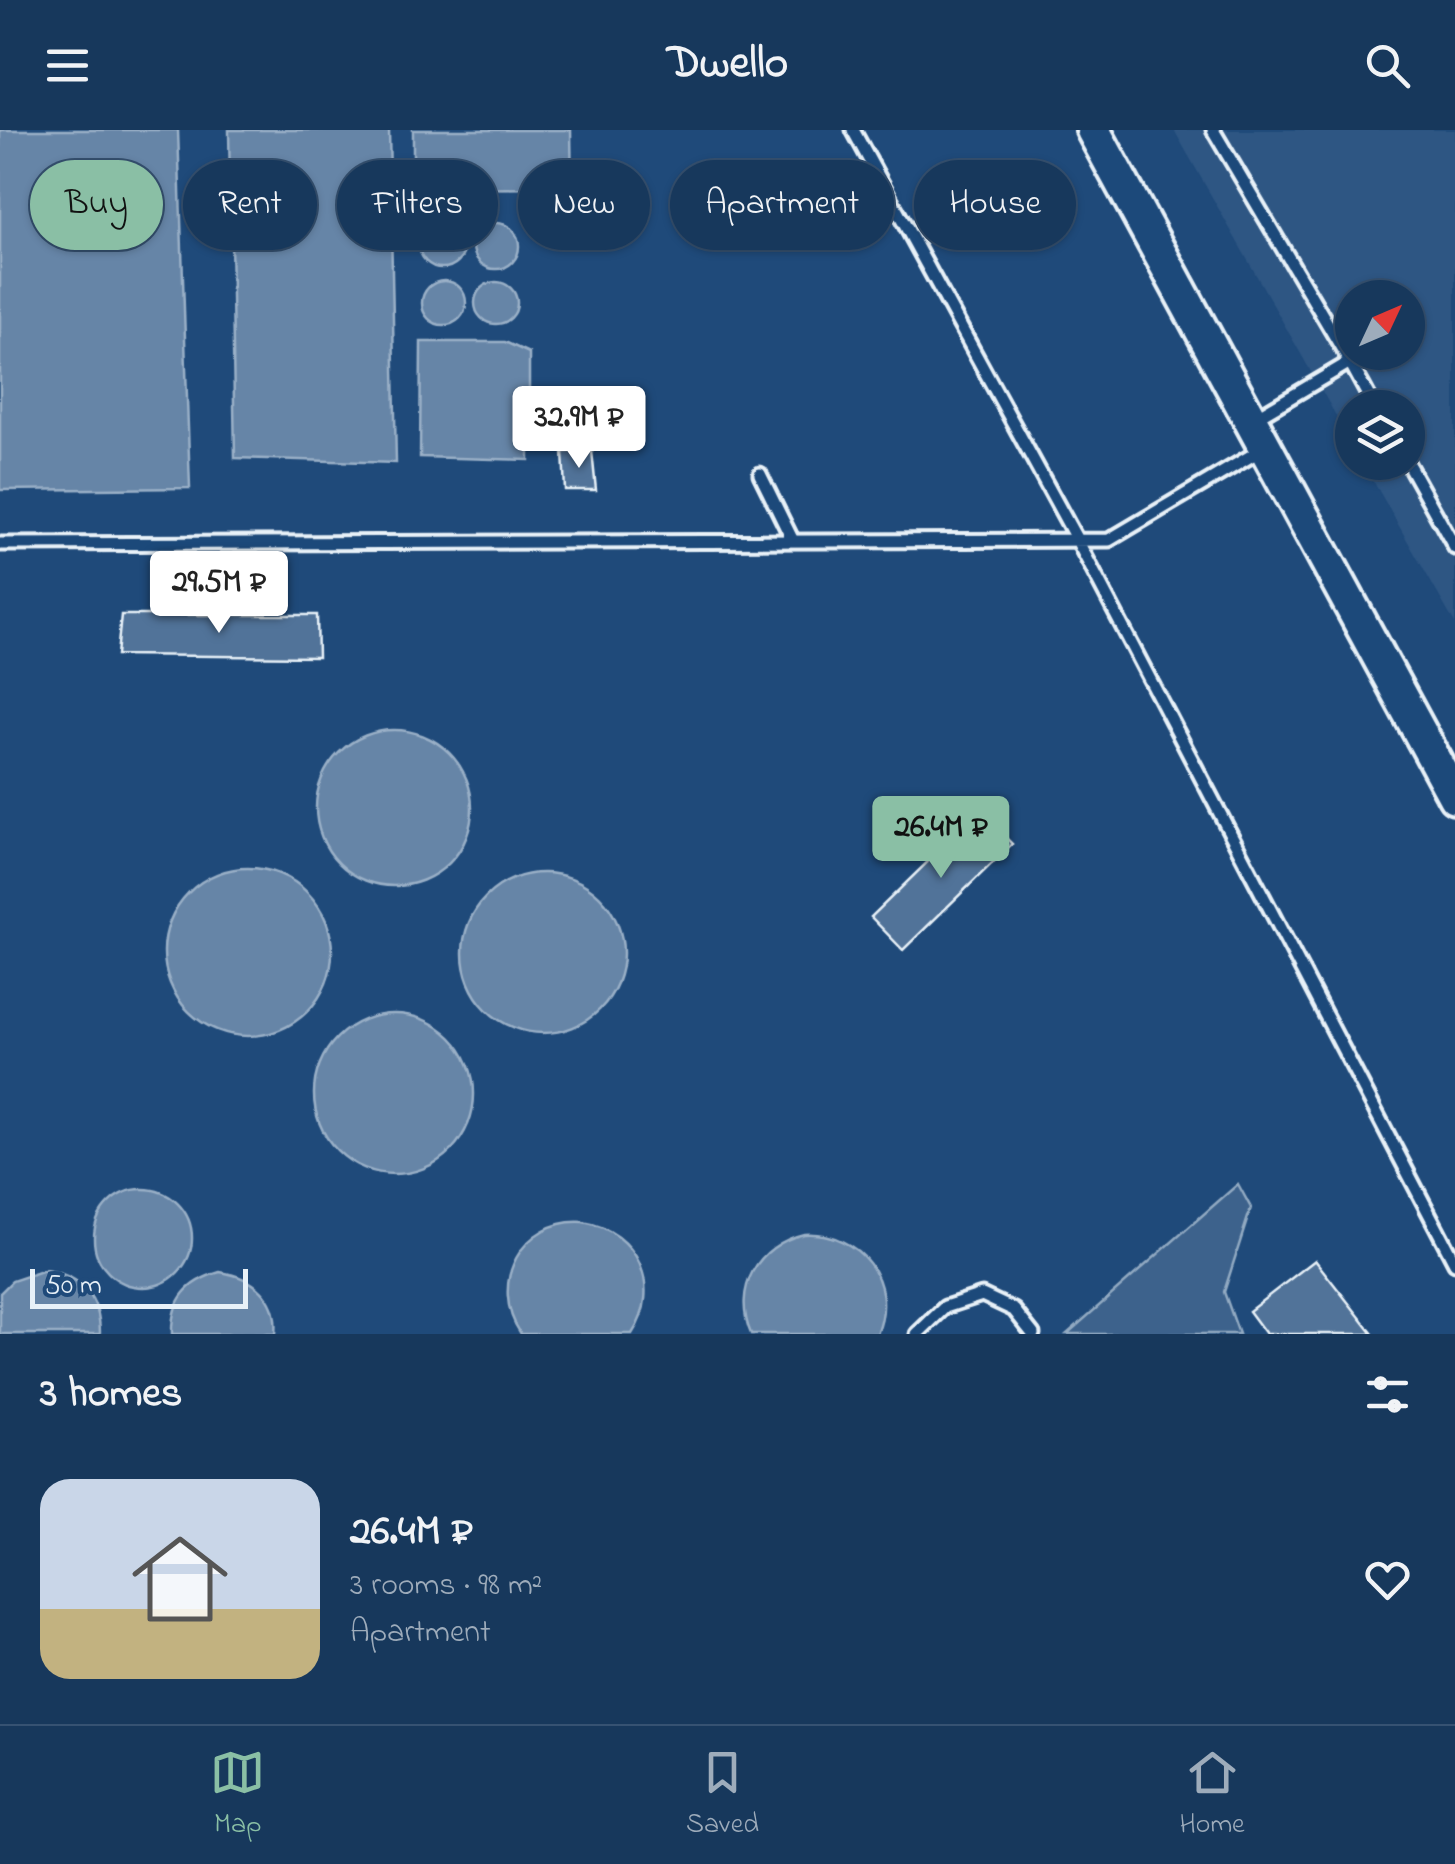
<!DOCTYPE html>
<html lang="en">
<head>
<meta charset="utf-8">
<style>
  :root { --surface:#17385c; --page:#203f62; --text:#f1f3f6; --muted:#9eacbb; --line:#365272; --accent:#8abfa5 }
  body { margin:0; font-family:"Indie Flower",sans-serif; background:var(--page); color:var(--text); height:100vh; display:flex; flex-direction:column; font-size:38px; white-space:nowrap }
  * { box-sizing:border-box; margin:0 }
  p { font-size:32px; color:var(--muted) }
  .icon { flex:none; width:55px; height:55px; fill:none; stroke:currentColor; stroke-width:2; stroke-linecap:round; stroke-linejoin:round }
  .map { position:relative; height:1204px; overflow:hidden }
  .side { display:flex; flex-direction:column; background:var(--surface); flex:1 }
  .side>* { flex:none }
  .guide { position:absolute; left:30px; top:30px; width:1395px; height:90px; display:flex; gap:20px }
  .needle { width:65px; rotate:46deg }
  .tools { position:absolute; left:1335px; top:150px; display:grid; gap:20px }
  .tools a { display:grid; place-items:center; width:90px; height:90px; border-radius:50%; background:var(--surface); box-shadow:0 2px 8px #0004,0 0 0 2px var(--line); font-size:50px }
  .scale { position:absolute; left:30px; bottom:25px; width:218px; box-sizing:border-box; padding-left:10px; border:5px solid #e8f1f8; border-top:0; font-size:28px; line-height:35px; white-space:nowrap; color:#e8f1f8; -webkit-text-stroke:8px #1f4a7a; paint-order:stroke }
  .price { position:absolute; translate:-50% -85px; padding:0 22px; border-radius:10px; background:#fff; color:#222; font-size:32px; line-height:65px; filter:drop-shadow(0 2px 5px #0008) }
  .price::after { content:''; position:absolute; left:50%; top:60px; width:30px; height:22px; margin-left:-15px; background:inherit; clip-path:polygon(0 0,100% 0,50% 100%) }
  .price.active { background:var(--accent); color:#111 }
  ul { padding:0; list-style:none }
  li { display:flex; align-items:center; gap:30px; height:250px; padding:0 40px }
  li span { display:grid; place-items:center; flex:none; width:280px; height:200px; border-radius:30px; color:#555 }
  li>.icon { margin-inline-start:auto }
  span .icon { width:120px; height:120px; fill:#fffc; stroke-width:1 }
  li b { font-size:42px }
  h2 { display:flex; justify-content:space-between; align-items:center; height:120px; padding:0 40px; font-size:42px }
  .tag { padding:0 35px; border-radius:45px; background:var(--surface); box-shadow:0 2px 8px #0004,0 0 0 2px var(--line); font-size:35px; line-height:90px }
  .tag.active { background:var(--accent); color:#111 }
  header { display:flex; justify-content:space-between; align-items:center; height:130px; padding:0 40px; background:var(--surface); font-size:45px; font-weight:700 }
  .menu { display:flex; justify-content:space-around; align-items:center; height:140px; border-top:2px solid var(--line); background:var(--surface); font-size:28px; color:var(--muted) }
  .menu a { display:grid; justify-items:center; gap:5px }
  .menu .active { color:var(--accent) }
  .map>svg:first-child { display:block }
  .built { fill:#2e5683; fill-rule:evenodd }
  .green { fill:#3c628c; stroke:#92aac2; stroke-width:2.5 }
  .water { fill:#6685a7; stroke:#9ab0c7; stroke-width:2.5 }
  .building { fill:#517399; stroke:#e8f1f8; stroke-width:2.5 }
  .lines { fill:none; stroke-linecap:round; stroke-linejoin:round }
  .lane-casing { stroke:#e8f1f8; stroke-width:19 }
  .secondary-casing { stroke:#e8f1f8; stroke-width:40 }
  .lane { stroke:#1f4a7a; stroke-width:11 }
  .secondary { stroke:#1f4a7a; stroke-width:32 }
</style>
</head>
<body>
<header><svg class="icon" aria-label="menu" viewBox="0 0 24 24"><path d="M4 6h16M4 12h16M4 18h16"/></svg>Dwello<svg class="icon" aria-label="search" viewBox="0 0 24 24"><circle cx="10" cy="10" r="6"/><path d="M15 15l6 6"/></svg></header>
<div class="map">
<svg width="1455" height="1204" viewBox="0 0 1455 1204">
  <rect width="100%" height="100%" fill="#1f4a7a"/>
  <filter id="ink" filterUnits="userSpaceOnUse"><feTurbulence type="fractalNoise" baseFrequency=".01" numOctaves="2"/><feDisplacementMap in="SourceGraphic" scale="20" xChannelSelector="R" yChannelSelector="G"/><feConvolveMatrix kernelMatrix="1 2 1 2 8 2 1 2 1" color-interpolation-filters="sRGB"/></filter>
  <g filter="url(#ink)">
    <path class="built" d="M1174 0H1455V494L1363 333 1408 332V278H1352V314ZM1352 168H1408V222H1352Z"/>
    <path class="green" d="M1238 1054 1251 1078 1224 1162 1239 1204H1067Z"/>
    <path class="water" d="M0 0H178L190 358 0 360Z
      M229 0H389L396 333 235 328Z
      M413 0H571L572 58 413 59Z
      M419 115a23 23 0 1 1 46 0a23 23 0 1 1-46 0Z
      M473 116a23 23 0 1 1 46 0a23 23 0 1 1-46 0Z
      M422 173a22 22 0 1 1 44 0a22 22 0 1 1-44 0Z
      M475 173a21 21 0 1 1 42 0a21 21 0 1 1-42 0Z
      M421 212H505L529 223V330L420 327Z
      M316 678a78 78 0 1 1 156 0a78 78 0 1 1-156 0Z
      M164 822a84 84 0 1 1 168 0a84 84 0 1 1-168 0Z
      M463 823a80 80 0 1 1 160 0a80 80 0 1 1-160 0Z
      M314 964a80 80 0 1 1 160 0a80 80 0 1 1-160 0Z
      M94 1108a49 49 0 1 1 98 0a49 49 0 1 1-98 0Z
      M583 1092C638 1101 663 1158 632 1204H521C487 1154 522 1088 583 1092Z
      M804 1104C859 1101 899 1152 877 1204H751C732 1159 757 1115 804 1104Z
      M45 1140C81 1145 100 1167 100 1204H0V1163L12 1151Z
      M220 1142C254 1147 279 1168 275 1204H172C171 1169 188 1151 220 1142Z"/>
    <path class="building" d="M592 321 596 360H565L563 322Z
      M121 485H317L318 527 117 525Z
      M980 681 1012 714 903 820 871 787Z
      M1315 1130 1373 1204H1266L1249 1181Z"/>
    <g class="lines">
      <defs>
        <path id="lane" d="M853 0 1077 410 1455 1133
          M1213 0 1350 232
          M1252 290 1350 232 1375 278
          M1407 332 1455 418
          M760 344 793 411
          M0 414 1109 410 1261 320
          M917 1204 945 1177 982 1165 1014 1180 1033 1204"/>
        <path id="secondary" d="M1093 0 1455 667"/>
      </defs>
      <use href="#lane" class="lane-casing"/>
      <use href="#secondary" class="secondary-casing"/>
      <use href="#lane" class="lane"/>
      <use href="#secondary" class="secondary"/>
    </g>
  </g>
</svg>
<div class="tools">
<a><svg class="needle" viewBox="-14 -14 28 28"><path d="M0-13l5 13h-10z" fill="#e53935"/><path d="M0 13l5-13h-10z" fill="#9eacbb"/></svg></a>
<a><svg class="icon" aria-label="layers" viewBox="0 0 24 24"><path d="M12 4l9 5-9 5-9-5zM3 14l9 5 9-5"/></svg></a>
</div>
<div class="scale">50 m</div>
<b class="price" style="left:579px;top:341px">32.9M ₽</b>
<b class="price" style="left:219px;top:506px">29.5M ₽</b>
<b class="price active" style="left:941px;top:751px">26.4M ₽</b>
<div class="guide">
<a class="tag active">Buy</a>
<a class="tag">Rent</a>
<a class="tag">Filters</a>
<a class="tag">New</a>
<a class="tag">Apartment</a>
<a class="tag">House</a>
</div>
</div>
<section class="side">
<h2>3 homes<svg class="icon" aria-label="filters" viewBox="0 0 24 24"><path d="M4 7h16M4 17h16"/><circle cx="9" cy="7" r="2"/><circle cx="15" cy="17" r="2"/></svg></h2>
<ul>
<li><span style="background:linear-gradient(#c9d6e8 65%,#c2b280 0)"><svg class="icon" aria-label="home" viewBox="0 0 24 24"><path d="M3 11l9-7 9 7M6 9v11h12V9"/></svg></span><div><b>26.4M ₽</b><p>3 rooms · 98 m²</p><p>Apartment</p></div><svg class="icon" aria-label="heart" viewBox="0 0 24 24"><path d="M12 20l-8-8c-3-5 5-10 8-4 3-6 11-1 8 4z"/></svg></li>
</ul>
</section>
<nav class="menu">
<a class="active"><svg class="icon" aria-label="map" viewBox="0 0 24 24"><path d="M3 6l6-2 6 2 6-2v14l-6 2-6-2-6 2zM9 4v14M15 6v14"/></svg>Map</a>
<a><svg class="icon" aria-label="saved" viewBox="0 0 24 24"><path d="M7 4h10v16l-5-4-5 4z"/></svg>Saved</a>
<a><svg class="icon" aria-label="home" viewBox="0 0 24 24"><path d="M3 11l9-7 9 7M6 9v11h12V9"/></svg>Home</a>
</nav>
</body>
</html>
